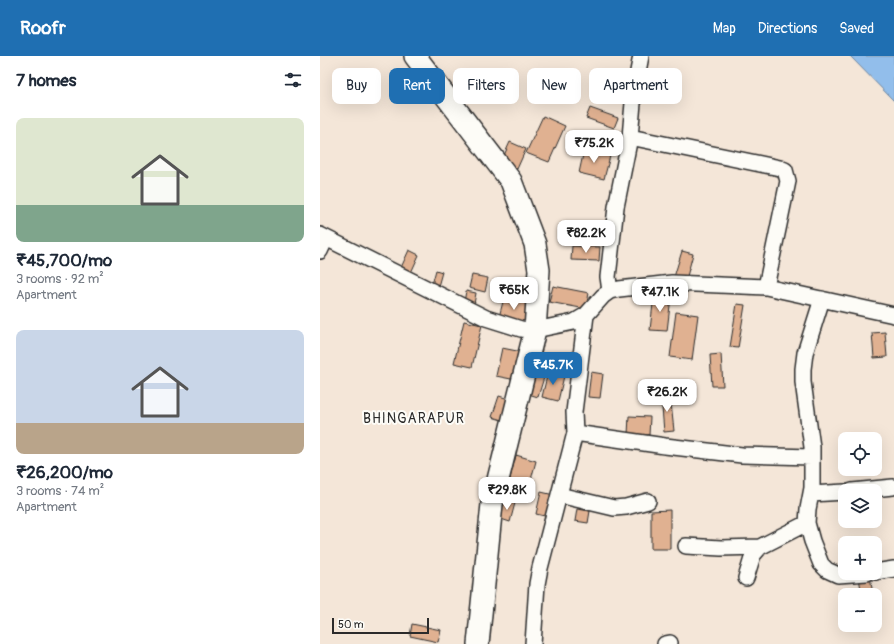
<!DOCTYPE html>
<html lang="en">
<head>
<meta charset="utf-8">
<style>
  :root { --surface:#fff; --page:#f6f6f7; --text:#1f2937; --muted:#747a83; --accent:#1f6fb2 }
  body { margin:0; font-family:Pangolin,sans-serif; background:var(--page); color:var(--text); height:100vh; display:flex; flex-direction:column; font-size:15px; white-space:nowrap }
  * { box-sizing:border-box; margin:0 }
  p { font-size:13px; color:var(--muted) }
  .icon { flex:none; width:22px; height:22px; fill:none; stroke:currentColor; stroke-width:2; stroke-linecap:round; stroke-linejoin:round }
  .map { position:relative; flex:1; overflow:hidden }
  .drawer { display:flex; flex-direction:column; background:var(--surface); width:320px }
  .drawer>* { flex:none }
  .top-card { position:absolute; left:12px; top:12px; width:380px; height:36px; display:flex; gap:8px }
  .tools { position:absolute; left:518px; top:376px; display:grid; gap:8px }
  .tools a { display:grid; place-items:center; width:44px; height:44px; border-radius:8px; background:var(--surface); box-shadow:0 4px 16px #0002; font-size:20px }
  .scale { position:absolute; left:12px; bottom:10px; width:97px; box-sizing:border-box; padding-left:4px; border:2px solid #2b2b2b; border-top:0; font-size:11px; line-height:14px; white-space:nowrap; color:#2b2b2b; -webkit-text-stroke:3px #fdfcf7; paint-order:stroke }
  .price { position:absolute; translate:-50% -34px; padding:0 9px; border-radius:8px; background:#fff; color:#222; font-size:13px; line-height:26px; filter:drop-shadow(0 1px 2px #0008) }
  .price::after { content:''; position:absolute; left:50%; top:24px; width:12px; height:9px; margin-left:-6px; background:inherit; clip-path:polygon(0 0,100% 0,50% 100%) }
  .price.on { background:var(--accent); color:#fff }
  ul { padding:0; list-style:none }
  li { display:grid; align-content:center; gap:8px; height:212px; padding:0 16px }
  li span { display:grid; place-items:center; height:124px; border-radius:8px; color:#555 }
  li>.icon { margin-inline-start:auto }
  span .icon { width:72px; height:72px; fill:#fffc; stroke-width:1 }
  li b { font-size:17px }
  h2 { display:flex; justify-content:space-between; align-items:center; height:48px; padding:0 16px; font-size:17px }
  .tag { padding:0 14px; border-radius:8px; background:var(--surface); box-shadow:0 4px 16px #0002; font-size:14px; line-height:36px }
  .tag.on { background:var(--accent); color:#fff }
  header { display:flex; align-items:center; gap:24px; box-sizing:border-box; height:56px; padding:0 20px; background:var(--accent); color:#fff }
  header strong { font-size:19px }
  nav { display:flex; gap:22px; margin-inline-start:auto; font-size:14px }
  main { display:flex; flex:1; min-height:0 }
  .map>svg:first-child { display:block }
  .water { fill:#92beeb; stroke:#69839e }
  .building { fill:#e0b191; stroke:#2b2b2b }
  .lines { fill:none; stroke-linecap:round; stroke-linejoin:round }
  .street-casing { stroke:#2b2b2b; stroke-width:18 }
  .secondary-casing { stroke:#2b2b2b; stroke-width:24 }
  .street { stroke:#fdfcf7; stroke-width:15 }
  .secondary { stroke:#fdfcf7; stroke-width:21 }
  .labels { text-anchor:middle; stroke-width:4; stroke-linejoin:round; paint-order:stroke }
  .quarter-label { font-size:14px; letter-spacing:1px; fill:#2b2b2b; stroke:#fdfcf7 }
</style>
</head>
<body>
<header>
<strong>Roofr</strong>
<nav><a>Map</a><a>Directions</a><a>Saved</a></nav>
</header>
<main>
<section class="drawer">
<h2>7 homes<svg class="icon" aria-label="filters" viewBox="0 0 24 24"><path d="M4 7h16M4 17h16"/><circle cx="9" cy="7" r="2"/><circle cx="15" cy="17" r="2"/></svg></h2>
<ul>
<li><span style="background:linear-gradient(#dfe7d0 70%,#7fa58c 0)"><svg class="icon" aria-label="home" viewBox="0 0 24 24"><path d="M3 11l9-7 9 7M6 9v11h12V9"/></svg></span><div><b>₹45,700/mo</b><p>3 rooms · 92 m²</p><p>Apartment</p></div></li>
<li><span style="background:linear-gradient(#c9d6e8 75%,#b9a48a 0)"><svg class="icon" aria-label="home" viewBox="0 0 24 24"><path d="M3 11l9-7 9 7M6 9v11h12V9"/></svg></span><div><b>₹26,200/mo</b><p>3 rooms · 74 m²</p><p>Apartment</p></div></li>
</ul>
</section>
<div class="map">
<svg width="574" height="588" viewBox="0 0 574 588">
  <rect width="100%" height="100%" fill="#f4e6d8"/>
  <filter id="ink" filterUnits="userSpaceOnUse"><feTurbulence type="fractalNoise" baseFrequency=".025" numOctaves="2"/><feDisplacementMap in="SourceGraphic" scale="8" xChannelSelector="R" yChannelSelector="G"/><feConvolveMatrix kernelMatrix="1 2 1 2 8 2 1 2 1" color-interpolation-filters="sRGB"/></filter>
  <g filter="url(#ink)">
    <path class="water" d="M530 0H574V45Z"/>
    <path class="building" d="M270 52 298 62 294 72 266 62Z
      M223 60 245 70 229 106 206 97Z
      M190 86 206 93 197 113 181 106Z
      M264 94 290 100 284 123 259 117Z
      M252 190 280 191 279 205 251 204Z
      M89 194 99 199 89 221 79 216Z
      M362 195 373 198 366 224 354 221Z
      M116 214 122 216 117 234 111 232Z
      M152 219 168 222 165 236 149 232Z
      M233 230 269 237 266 253 229 246Z
      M146 235 156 237 154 248 144 246Z
      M185 238 210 245 203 271 178 265Z
      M334 239 351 241 347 275 330 274Z
      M417 248 425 249 418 292 410 291Z
      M356 256 378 259 372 304 350 301Z
      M144 265 162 269 152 311 134 307Z
      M565 276 567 301 554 302 552 277Z
      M182 292 202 296 196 324 176 320Z
      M401 298 403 330H392L390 299Z
      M211 315 225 318 218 341 205 337Z
      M228 316 244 320 238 345 222 341Z
      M271 316 283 318 280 342 268 341Z
      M350 338 354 375 344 376 341 339Z
      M179 340 192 344 185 365 172 361Z
      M309 360 330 361 329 379 308 378Z
      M196 399 216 405 208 435 188 430Z
      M221 436 234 439 229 461 216 458Z
      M184 443 195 447 190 466 178 462Z
      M257 453 270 455 268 467 255 465Z
      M350 454V493H331V455Z
      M550 520 553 539H542L539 522Z
      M555 552 557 568 555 569Z
      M92 568 121 574 118 586 90 580Z"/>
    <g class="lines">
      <defs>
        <path id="street" d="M310 81 460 112 465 114 468 125 467 130 446 231
          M0 179 166 262 201 273 215 274 254 266 266 259 283 240 290 235 299 233 352 227 446 231 574 259
          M0 195 6 182
          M290 235 288 221 296 151 310 81 314 36 321 0
          M502 243 485 297 483 313V326L492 391V432L488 453 487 467 492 485 501 508 507 514 518 519 547 517
          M266 259 254 356 255 377 345 390 422 399 491 401
          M532 435 573 431
          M491 438 525 436
          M239 439 294 452 306 451 328 445
          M366 490 401 492 440 491
          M555 516 574 513
          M426 522 433 499 440 491 487 467
          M213 588 217 528 220 512 255 377
          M345 588 350 587"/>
        <path id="secondary" d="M95 0 191 125 215 188 219 214 215 274 172 448 158 588"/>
      </defs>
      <use href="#street" class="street-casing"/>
      <use href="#secondary" class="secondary-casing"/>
      <use href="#street" class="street"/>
      <use href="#secondary" class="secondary"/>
    </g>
  </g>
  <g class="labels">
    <g class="quarter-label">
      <text x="94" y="367">BHINGARAPUR</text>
    </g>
  </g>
</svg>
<div class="tools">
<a><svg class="icon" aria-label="locate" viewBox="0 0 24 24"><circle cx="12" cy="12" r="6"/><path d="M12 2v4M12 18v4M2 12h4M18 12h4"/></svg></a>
<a><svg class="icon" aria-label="layers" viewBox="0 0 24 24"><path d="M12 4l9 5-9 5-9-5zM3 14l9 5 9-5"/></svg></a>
<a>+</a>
<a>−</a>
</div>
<div class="scale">50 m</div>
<b class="price" style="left:274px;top:108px">₹75.2K</b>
<b class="price" style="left:266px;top:198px">₹82.2K</b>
<b class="price" style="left:194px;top:255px">₹65K</b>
<b class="price" style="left:340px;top:257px">₹47.1K</b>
<b class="price on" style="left:233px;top:330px">₹45.7K</b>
<b class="price" style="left:347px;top:357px">₹26.2K</b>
<b class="price" style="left:187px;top:455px">₹29.8K</b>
<div class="top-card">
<a class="tag">Buy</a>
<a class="tag on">Rent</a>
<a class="tag">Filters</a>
<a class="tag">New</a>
<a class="tag">Apartment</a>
</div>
</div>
</main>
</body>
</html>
